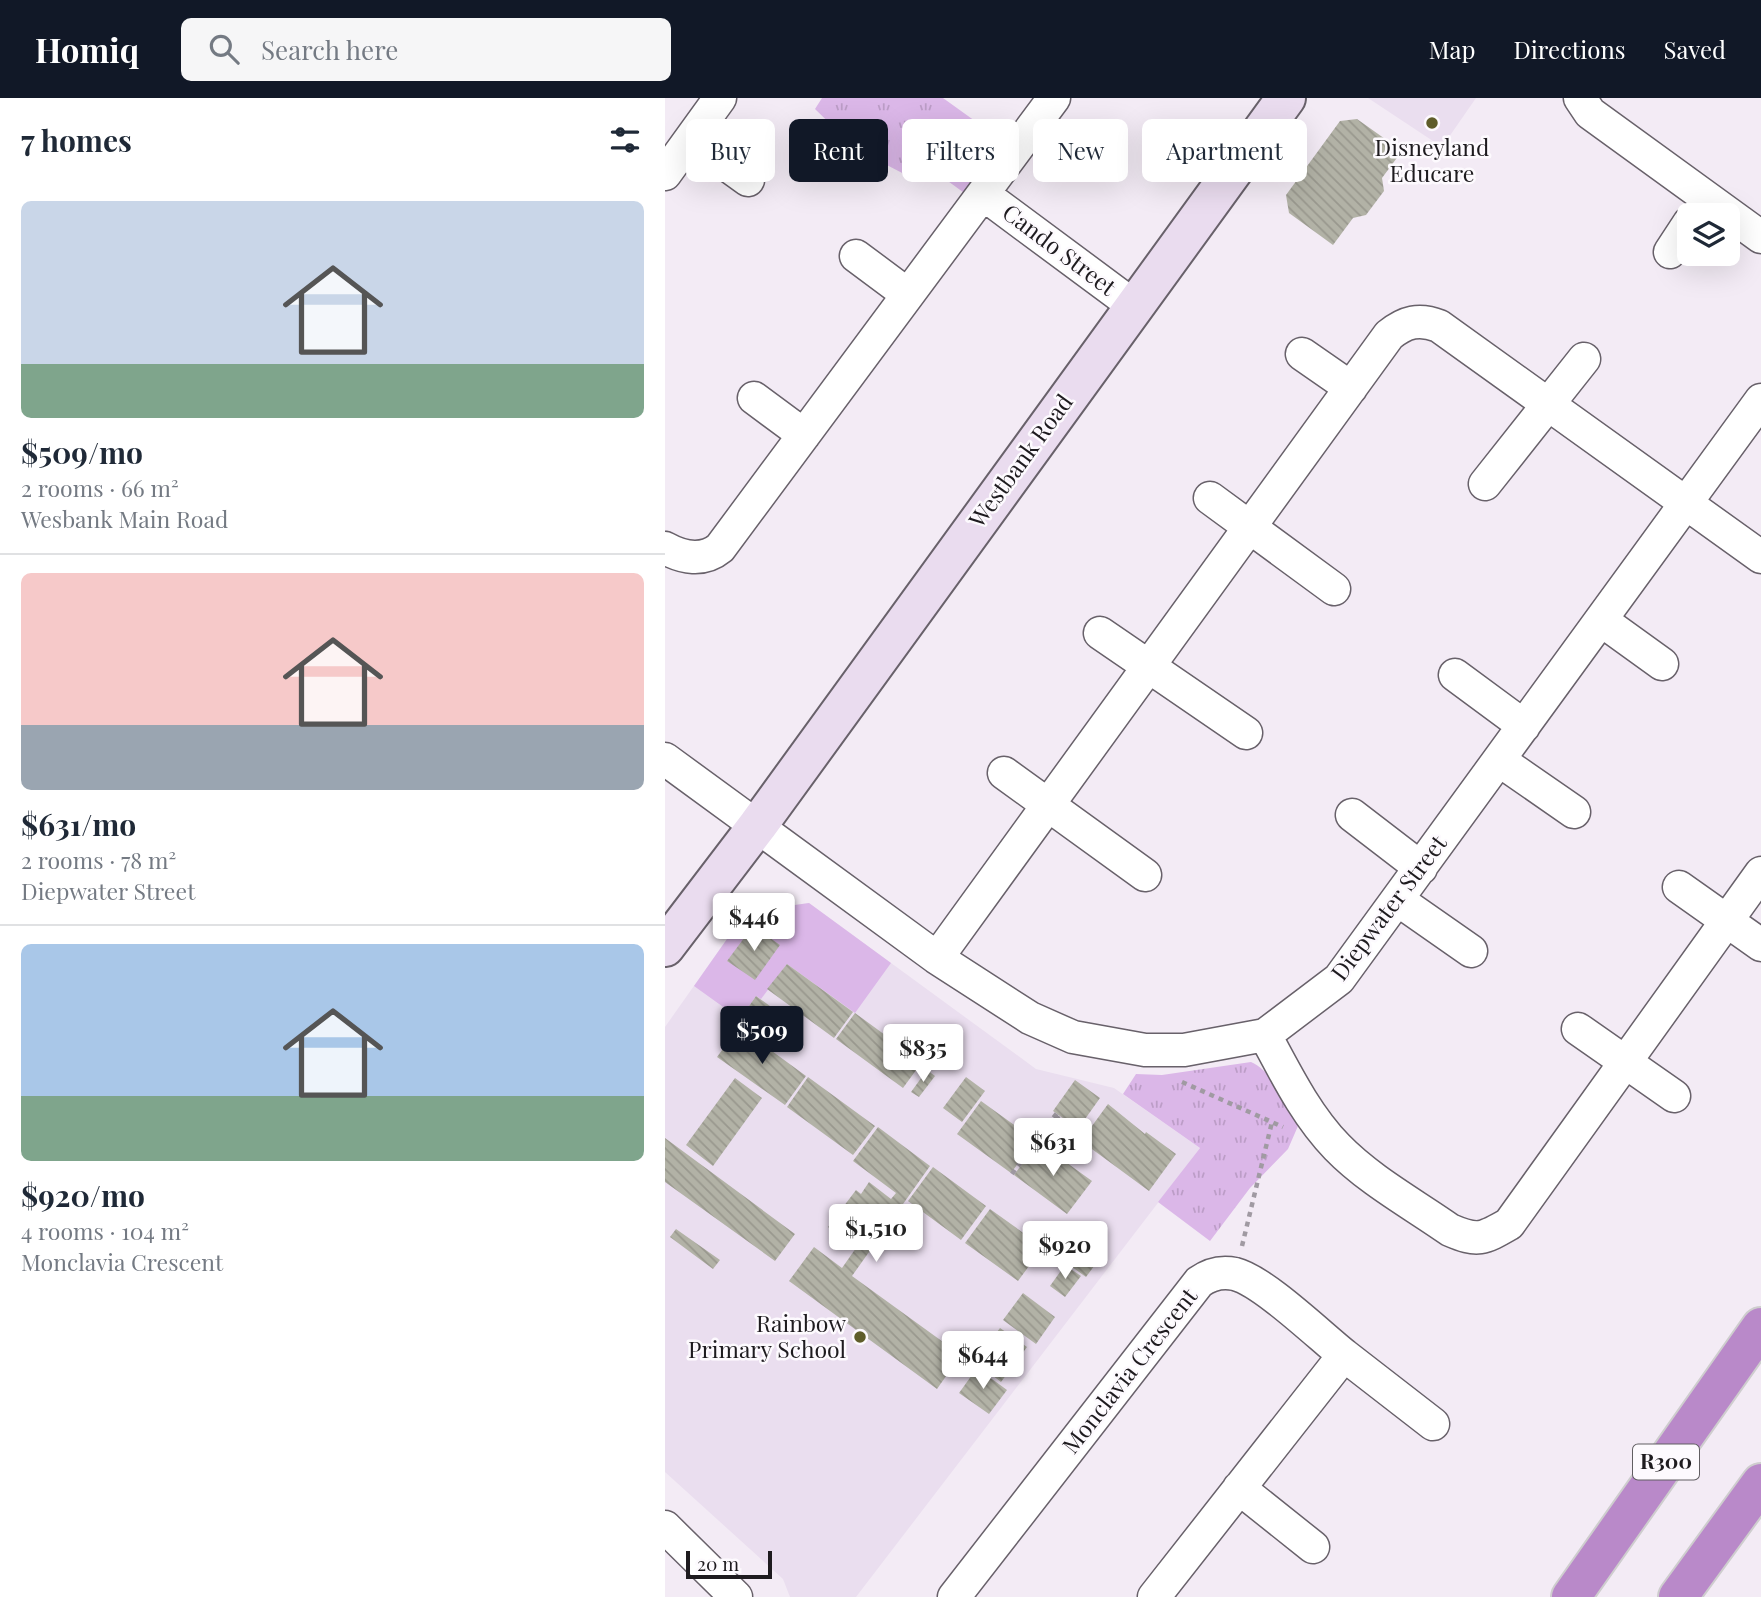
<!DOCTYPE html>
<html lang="en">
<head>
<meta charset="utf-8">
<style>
  :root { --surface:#fff; --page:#f6f6f7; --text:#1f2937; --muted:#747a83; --line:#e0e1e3; --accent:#111827 }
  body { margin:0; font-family:"Playfair Display",serif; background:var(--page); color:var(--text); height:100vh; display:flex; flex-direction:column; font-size:26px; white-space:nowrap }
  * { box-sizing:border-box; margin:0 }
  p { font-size:23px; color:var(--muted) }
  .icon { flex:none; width:38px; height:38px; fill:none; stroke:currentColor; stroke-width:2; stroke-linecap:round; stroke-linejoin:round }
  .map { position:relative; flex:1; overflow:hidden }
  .sheet { display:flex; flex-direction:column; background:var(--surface); width:665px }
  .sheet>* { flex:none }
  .top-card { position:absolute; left:21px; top:21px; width:665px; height:63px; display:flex; gap:14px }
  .tools { position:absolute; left:1012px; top:105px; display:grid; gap:14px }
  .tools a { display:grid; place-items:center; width:63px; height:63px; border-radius:10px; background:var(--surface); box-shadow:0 7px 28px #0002; font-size:35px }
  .scale { position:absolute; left:21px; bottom:18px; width:86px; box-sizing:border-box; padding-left:7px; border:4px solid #1e1b1f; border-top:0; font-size:19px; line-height:24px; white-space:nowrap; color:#1e1b1f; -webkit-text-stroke:5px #fdfafe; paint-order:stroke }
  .price { position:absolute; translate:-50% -60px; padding:0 16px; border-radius:7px; background:#fff; color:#222; font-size:23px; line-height:46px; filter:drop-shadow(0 2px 4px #0008) }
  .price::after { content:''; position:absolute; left:50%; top:42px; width:21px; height:16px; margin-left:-10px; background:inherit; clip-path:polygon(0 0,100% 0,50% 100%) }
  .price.on { background:var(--accent); color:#fff }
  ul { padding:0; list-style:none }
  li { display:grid; align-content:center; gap:14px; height:371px; padding:0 21px }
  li+li { border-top:2px solid var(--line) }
  li span { display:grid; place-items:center; height:217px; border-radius:10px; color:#555 }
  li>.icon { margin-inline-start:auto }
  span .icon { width:126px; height:126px; fill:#fffc; stroke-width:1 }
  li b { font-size:30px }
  h2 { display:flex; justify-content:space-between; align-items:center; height:84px; padding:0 21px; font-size:30px }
  .pill { padding:0 24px; border-radius:10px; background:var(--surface); box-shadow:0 7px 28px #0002; font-size:24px; line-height:63px }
  .pill.on { background:var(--accent); color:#fff }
  header { display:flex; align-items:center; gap:42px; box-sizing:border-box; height:98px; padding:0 35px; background:var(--accent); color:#fff }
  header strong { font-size:33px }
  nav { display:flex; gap:38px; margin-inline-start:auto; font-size:24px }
  .search { width:490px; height:63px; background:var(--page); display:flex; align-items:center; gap:18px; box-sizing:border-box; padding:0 24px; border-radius:10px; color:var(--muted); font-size:26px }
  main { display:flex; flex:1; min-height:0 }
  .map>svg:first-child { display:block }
  .built { fill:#eadeef }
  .park { fill:url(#park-tufts) }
  .garden { fill:#dbb7e8 }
  .building { fill:url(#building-back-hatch) }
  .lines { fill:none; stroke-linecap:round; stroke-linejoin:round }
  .street-casing { stroke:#68616a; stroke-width:35 }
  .secondary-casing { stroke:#68616a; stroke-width:42 }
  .highway-casing { stroke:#cecdce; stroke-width:42 }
  .path { stroke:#a09aa2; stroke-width:4.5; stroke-dasharray:5 5; stroke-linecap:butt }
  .street { stroke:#fff; stroke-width:32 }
  .secondary { stroke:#eadcef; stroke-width:38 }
  .highway { stroke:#b989c9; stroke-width:38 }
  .poi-dot { fill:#5f5d2a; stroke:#fdfafe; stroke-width:2.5 }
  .labels { text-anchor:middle; stroke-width:5; stroke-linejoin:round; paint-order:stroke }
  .shield { fill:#fdfafe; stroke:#615e62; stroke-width:2 }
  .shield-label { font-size:21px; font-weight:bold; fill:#1e1b1f }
  .poi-label { font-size:23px; fill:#1e1b1f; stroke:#fdfafe }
  .street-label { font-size:23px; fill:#1e1b1f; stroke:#fdfafe }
</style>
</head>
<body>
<header>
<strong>Homiq</strong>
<div class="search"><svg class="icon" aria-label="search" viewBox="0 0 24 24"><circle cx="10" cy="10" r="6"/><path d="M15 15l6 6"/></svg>Search here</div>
<nav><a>Map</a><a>Directions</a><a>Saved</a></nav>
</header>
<main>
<section class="sheet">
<h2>7 homes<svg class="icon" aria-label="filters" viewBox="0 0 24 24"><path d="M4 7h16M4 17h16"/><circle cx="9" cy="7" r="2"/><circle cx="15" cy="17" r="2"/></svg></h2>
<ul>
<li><span style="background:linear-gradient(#c9d6e8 75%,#7fa58c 0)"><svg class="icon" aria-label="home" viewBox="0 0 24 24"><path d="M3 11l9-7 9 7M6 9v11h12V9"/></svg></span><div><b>$509/mo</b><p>2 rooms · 66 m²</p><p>Wesbank Main Road</p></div></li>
<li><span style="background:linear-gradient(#f6c9c9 70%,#9aa5b1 0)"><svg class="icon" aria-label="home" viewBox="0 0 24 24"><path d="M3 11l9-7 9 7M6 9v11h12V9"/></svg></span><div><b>$631/mo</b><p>2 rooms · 78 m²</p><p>Diepwater Street</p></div></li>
<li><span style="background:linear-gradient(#a9c7e8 70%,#7fa58c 0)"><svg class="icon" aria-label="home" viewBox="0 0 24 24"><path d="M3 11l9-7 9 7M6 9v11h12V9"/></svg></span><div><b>$920/mo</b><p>4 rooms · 104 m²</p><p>Monclavia Crescent</p></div></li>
</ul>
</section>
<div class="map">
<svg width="1096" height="1499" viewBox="0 0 1096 1499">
  <defs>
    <pattern id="park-tufts" width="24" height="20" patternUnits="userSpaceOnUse" patternTransform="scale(1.75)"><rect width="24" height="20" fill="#dbb7e8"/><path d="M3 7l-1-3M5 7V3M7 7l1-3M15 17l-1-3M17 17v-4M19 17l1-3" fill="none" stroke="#bc9dc7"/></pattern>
    <pattern id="building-back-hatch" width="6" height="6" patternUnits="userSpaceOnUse" patternTransform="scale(1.75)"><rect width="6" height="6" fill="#b2b2a6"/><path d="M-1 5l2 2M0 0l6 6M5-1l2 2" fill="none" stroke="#99988e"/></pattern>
  </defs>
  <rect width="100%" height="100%" fill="#f3ebf5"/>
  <path class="built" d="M703 0H811L777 49Z
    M144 805 371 971 449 990 535 1050 191 1499H125L118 1481 0 1374V929L81 814Z"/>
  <path class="park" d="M157 0H278L342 46 302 97 254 62 241 77 191 51 150 11Z
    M586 964C610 975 621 1006 633 1028L623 1051 585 1090 545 1143 493 1104 535 1050 458 996 471 976 497 977Z"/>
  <path class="garden" d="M144 805 226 865 190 915 122 866 96 901 91 898 75 921 29 888 81 814Z"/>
  <path class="building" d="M692 21 737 53 717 80 719 93 701 117 688 120 668 147 624 115 621 97 675 23Z
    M88 828 115 847 90 882 62 863Z
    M122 866 188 914 169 940 102 891Z
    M91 898 123 921 105 947 73 924Z
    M190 915 257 964 238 990 171 941Z
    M74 929 141 978 120 1007 52 959Z
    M262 972 270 978 254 999 246 994Z
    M143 979 210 1028 188 1057 122 1009Z
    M301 979 320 993 297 1024 278 1010Z
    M70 980 97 1000 48 1068 21 1047Z
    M410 982 435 1000 413 1031 388 1013Z
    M316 1003 370 1042 346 1075 292 1036Z
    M443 1006 480 1036 481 1034 511 1056 484 1093 416 1043Z
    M213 1029 265 1068 187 1178 296 1257 272 1291 124 1183 149 1149 177 1170 191 1150 163 1129 191 1092 196 1096 204 1084 226 1101 231 1095 188 1063Z
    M0 1040 130 1136 110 1163 0 1084Z
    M373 1044 427 1083 402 1116 349 1077Z
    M268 1069 321 1108 296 1142 243 1103Z
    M325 1111 378 1149 353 1183 300 1145Z
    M409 1129 441 1152 421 1179 389 1156Z
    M11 1131 55 1162 48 1171 5 1139Z
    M400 1167 416 1178 400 1199 385 1188Z
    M358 1195 390 1219 371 1246 338 1222Z
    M335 1230 362 1249 336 1284 310 1264Z
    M312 1270 342 1292 324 1316 294 1295Z"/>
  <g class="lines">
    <defs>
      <path id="street" d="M915 0 925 15 1096 139
        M26 41 83 82
        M0 76 55 0
        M318 96 469 208
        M1005 154 1024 125
        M191 158 242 196
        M637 256 686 290
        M89 300 139 337
        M820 386 919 261
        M545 400 669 491
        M0 450C18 460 38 464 55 450L389 0
        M936 522 997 566
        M435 535 581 635
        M790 577 859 628
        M0 661 272 860 365 920 408 939 480 952H519L600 937 674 881 1096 302
        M834 662 909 714
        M339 675 480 777
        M687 717 756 770
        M1014 789 1096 847
        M733 802 806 853
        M272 860 724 237C740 224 754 220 774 228L1096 459
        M913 931 1009 998
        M600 937C621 976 641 1017 672 1049 704 1082 748 1106 785 1132 813 1144 818 1141 844 1126L1096 775
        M679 1257 768 1326
        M574 1390 648 1449
        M0 1429 71 1499
        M289 1499 534 1184C545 1176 556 1173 570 1176 598 1183 654 1237 679 1257L489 1499"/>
      <path id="secondary" d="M0 849 93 727 621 0"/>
      <path id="highway" d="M906 1499 1096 1229
        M1013 1499 1096 1385"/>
    </defs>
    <use href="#street" class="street-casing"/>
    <use href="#secondary" class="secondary-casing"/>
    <use href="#highway" class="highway-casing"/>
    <path class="path" d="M517 984 618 1029
      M390 1018 419 1039
      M347 1076 392 1015
      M577 1148 607 1024"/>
    <use href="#street" class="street"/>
    <use href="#secondary" class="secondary"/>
    <use href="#highway" class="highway"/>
  </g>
  <g class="poi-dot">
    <circle cx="767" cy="25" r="7"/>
    <circle cx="195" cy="1239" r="7"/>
  </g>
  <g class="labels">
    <rect class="shield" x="968" y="1346.5" width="66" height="35" rx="5"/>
    <g class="shield-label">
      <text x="1001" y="1371">R300</text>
    </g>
    <g class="poi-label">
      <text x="767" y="58">Disneyland<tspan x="767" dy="26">Educare</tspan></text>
      <text x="181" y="1234" text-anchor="end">Rainbow<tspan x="181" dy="26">Primary School</tspan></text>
    </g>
    <g class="street-label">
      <text transform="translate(394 152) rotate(37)" y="8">Cando Street</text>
      <text transform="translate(356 363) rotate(-54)" y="8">Westbank Road</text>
      <text transform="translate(724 810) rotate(-53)" y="8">Diepwater Street</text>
      <text transform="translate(465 1273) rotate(-52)" y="8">Monclavia Crescent</text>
    </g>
  </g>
</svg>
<div class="tools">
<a><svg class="icon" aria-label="layers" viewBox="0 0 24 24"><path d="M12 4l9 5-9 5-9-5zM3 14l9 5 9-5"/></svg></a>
</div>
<div class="scale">20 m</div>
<b class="price" style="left:89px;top:855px">$446</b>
<b class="price on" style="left:97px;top:968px">$509</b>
<b class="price" style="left:258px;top:986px">$835</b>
<b class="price" style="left:388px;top:1080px">$631</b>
<b class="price" style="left:211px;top:1166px">$1,510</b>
<b class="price" style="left:400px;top:1183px">$920</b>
<b class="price" style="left:318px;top:1293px">$644</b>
<div class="top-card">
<a class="pill">Buy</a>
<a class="pill on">Rent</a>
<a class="pill">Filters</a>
<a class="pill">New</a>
<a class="pill">Apartment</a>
</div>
</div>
</main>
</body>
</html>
